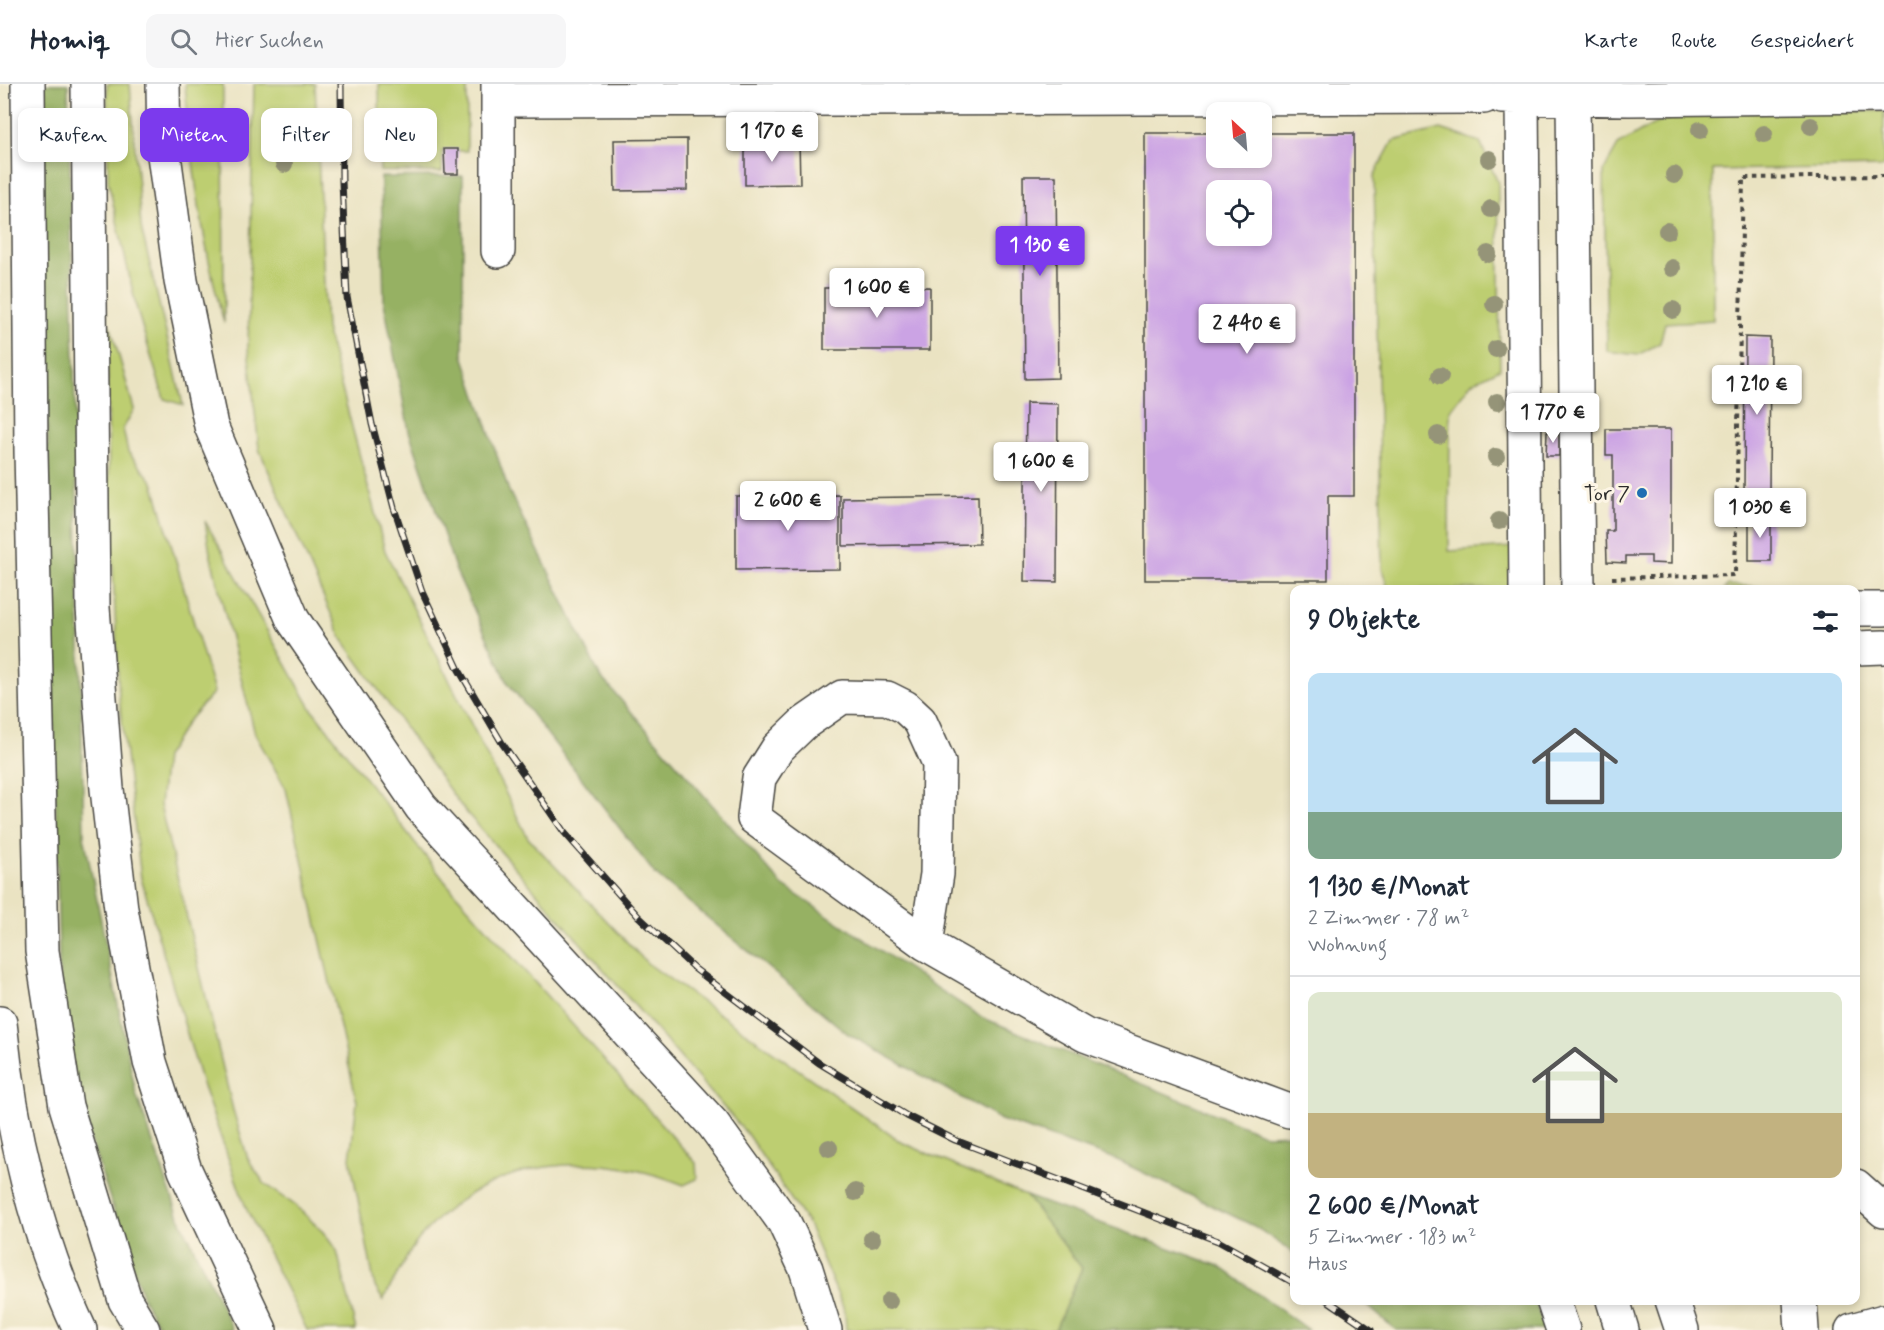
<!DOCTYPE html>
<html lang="de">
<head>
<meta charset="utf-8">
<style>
  :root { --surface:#fff; --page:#f6f6f7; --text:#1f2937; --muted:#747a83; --line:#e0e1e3; --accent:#7c3aed }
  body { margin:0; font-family:Mynerve,sans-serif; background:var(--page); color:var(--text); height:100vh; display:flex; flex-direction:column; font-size:22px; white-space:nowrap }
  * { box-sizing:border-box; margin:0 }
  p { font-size:20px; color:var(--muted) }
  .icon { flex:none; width:33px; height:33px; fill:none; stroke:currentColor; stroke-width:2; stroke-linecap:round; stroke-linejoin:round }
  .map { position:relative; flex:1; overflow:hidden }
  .details { position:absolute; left:1290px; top:501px; width:570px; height:720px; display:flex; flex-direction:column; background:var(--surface); border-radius:12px; box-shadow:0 3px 9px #0003 }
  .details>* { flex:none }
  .banner { position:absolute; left:18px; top:24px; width:570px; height:54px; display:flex; gap:12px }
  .needle { width:39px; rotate:334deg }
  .controls { position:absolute; left:1206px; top:18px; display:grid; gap:12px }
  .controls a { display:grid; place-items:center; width:66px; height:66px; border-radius:12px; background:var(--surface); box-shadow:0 3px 9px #0003; font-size:30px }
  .price { position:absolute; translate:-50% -51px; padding:0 14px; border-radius:6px; background:#fff; color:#222; font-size:20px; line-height:39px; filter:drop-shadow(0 2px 3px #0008) }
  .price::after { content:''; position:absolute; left:50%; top:36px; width:18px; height:14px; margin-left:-9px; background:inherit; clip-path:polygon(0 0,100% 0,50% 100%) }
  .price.selected { background:var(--accent); color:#fff }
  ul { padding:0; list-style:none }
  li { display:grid; align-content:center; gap:12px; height:318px; padding:0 18px }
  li+li { border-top:2px solid var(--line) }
  li span { display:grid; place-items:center; height:186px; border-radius:12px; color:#555 }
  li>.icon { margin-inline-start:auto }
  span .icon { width:108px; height:108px; fill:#fffc; stroke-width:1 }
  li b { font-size:26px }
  h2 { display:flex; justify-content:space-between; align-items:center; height:72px; padding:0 18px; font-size:26px }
  .pill { padding:0 21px; border-radius:12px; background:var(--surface); box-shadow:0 3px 9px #0003; font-size:21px; line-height:54px }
  .pill.selected { background:var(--accent); color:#fff }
  header { display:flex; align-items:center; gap:36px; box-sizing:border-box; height:84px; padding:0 30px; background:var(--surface); border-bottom:2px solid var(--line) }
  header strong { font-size:28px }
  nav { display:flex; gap:33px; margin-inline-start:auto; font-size:21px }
  .search { width:420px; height:54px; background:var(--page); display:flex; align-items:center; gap:15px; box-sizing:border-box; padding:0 21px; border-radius:12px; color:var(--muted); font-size:22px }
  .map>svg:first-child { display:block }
  .green { fill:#bdce71; stroke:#747c4e; stroke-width:1.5 }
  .forest { fill:#96b163; stroke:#606e47; stroke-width:1.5 }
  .building { fill:#cba3e4; fill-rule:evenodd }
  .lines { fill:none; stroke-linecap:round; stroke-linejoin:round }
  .minor-casing { stroke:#484742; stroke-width:36 }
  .path { stroke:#484742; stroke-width:4; stroke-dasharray:4.5 4.5; stroke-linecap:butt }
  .minor { stroke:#fff; stroke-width:33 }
  .rail-casing { stroke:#2b2b2b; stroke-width:7 }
  .rail { stroke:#fcf5e5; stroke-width:4.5; stroke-dasharray:14; stroke-linecap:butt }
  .tree { fill:#959478 }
  .poi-dot { fill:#1f6fb2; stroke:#fcf5e5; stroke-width:2 }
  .labels { text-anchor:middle; stroke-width:6; stroke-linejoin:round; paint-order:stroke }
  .poi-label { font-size:21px; fill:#2b2b2b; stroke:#fcf5e5; text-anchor:end }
</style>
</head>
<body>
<header>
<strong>Homiq</strong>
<div class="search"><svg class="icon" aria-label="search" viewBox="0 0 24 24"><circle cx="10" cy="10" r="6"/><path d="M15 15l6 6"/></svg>Hier suchen</div>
<nav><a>Karte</a><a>Route</a><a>Gespeichert</a></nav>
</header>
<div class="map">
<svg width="1884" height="1246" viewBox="0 0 1884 1246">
  <rect width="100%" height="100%" fill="#fcf5e5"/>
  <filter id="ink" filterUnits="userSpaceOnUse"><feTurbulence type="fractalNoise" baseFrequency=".0167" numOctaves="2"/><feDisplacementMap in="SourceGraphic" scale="12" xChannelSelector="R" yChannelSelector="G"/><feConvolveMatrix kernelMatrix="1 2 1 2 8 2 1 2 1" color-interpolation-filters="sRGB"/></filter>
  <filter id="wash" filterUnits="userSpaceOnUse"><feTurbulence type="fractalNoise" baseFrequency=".008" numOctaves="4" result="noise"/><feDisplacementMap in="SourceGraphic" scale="24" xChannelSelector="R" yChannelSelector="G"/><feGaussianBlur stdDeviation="1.35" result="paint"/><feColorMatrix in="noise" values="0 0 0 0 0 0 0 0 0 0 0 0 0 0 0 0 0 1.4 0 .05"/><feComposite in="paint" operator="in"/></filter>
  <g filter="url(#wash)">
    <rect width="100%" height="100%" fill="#eae3c2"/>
    <path class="green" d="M107 0H130L141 143 183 321 164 315 137 226 108 97Z
      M185 0H223L224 239C202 160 192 82 185 0Z
      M254 0H315L326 245 385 467 528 754 647 879 901 1058 1026 1112 1082 1184 1055 1246H846L845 1228 808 1140 747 1050 461 722 342 555 259 365 248 264Z
      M379 0H467V67H442V88L380 87Z
      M1690 27H1884V83L1713 86V236L1665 239 1660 259 1638 271 1607 267 1604 86 1618 61 1652 41Z
      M1441 45 1480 58 1498 99 1500 285 1471 299 1450 327 1449 467 1513 463V505H1388L1382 485 1374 92 1393 57Z
      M107 240 111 244 134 325 123 345 128 368 153 398 214 608 187 638 165 673 160 721 233 1026 248 1075 264 1099 296 1122 323 1148 337 1167 356 1246H307L246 1124 202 1000 141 794 119 613 109 399Z
      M205 437 311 624 447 800 696 1079 697 1095 684 1101C595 1065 491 1073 424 1149 407 1168 396 1194 383 1216L375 1203 350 1074 357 1018 286 705 255 650 210 469Z
      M1728 501 1764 503 1767 505H1724Z"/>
    <path class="forest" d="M40 0H68L84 752 136 1010 179 1133 233 1246H161L144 1217 61 967Z
      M463 92V271L509 407 600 592 782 801 981 933 1266 1051 1294 1050V1169L1254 1142 1113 1074 1001 1036 848 950 655 790 508 599 456 487 409 347 384 219 381 93Z
      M1026 1112 1219 1182 1308 1246H1055L1082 1184Z
      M1362 1217H1535L1545 1246H1396Z"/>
    <g id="blocks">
      <path class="building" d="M1145 49H1216V74H1262V49H1354V412H1328V496H1145ZM1216 106H1262V152H1216Z
        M687 55V106L615 107 614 56Z
        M799 56 800 100 745 101V57Z
        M444 65H458V90H445Z
        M1023 92H1056L1058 294 1025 295Z
        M930 203V266H824V204Z
        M1745 253 1770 254 1769 410H1744Z
        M1026 319 1058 320 1057 498 1024 497Z
        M1606 345H1671V480L1651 479V472H1626V479L1607 478 1606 447H1613V371H1606Z
        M1547 348H1559V372H1546Z
        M840 411V485L736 486V412Z
        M978 412 979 460 843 462V414Z
        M1749 434H1771V477H1749Z"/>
    </g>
  </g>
  <g filter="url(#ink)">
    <use href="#blocks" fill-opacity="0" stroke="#484742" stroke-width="1.5"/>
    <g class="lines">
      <defs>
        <path id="minor" d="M28 0 31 367 42 867 66 1022 125 1216 143 1246
          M88 0 93 524 107 705 121 825 150 978 185 1086 260 1246
          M163 0 164 71 181 197 211 342 293 536 421 723 713 1040 784 1138 806 1185 825 1246
          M498 0V16L1484 13
          M1502 13 1629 15 1884 12
          M1522 13 1526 506
          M1573 14 1578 506
          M498 167V16
          M1856 525H1884
          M1856 564 1884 563
          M926 860 937 790 939 679 920 637 905 623 887 614 842 613 803 640 778 664 759 694 754 734 926 860 1085 951 1289 1027 1294 1026
          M0 939C10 1040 36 1154 80 1246
          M1856 1102 1884 1127
          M1553 1216 1563 1246
          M1613 1216 1622 1246
          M1672 1216 1682 1246
          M1800 1216 1802 1246
          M1852 1246 1884 1237"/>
      </defs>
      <use href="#minor" class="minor-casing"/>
      <path class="path" d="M1612 494 1735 491 1743 94 1884 92"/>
      <use href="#minor" class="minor"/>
      <defs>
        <path id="rail" d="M341 0 342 97 347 213 372 340 394 424 422 507 459 586 502 659 564 748 638 832 695 885 819 979 907 1032 955 1056 1218 1157 1294 1199
          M1327 1216 1371 1246"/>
      </defs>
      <use href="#rail" class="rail-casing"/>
      <use href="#rail" class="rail"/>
    </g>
    <g class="tree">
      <circle cx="281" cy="38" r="9"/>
      <circle cx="1811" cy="42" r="9"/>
      <circle cx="1700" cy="46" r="9"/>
      <circle cx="1764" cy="50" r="9"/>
      <circle cx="1489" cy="75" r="9"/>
      <circle cx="284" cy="80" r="9"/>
      <circle cx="1674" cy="91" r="9"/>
      <circle cx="1491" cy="125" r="9"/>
      <circle cx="1667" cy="147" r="9"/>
      <circle cx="1488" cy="170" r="9"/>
      <circle cx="1672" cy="184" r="9"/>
      <circle cx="1494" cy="220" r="9"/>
      <circle cx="1673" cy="226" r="9"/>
      <circle cx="1496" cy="265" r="9"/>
      <circle cx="1440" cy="292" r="9"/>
      <circle cx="1497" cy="318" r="9"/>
      <circle cx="1438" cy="351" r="9"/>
      <circle cx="1496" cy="373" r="9"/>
      <circle cx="1499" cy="437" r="9"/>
      <circle cx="829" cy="1064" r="9"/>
      <circle cx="855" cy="1108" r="9"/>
      <circle cx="872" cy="1155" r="9"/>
      <circle cx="889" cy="1217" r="9"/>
    </g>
  </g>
  <circle class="poi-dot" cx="1642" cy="409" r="6"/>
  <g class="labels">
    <g class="poi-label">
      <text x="1630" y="416">Tor 7</text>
    </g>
  </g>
</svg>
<div class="controls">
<a><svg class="needle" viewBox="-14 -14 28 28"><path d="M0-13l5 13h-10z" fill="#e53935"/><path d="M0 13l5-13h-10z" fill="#747a83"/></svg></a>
<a><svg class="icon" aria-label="locate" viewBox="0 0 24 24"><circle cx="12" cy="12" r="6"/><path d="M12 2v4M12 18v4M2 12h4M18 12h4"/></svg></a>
</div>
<b class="price" style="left:772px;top:79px">1 170 €</b>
<b class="price selected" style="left:1040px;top:193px">1 130 €</b>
<b class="price" style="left:877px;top:235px">1 600 €</b>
<b class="price" style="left:1247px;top:271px">2 440 €</b>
<b class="price" style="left:1757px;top:332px">1 210 €</b>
<b class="price" style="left:1553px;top:360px">1 770 €</b>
<b class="price" style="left:1041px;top:409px">1 600 €</b>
<b class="price" style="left:788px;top:448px">2 600 €</b>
<b class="price" style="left:1760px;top:455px">1 030 €</b>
<div class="banner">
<a class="pill">Kaufen</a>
<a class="pill selected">Mieten</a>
<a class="pill">Filter</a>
<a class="pill">Neu</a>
</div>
<section class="details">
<h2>9 Objekte<svg class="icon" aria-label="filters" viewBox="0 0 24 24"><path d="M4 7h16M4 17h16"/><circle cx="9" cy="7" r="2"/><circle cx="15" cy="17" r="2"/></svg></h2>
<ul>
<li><span style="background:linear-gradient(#bfe0f5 75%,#7fa58c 0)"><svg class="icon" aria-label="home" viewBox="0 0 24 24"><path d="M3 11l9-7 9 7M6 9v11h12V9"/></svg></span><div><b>1 130 €/Monat</b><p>2 Zimmer · 78 m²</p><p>Wohnung</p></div></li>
<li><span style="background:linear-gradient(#dfe7d0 65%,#c2b280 0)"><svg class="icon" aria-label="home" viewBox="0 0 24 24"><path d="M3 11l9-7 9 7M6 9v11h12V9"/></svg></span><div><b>2 600 €/Monat</b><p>5 Zimmer · 183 m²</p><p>Haus</p></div></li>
</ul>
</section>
</div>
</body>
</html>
